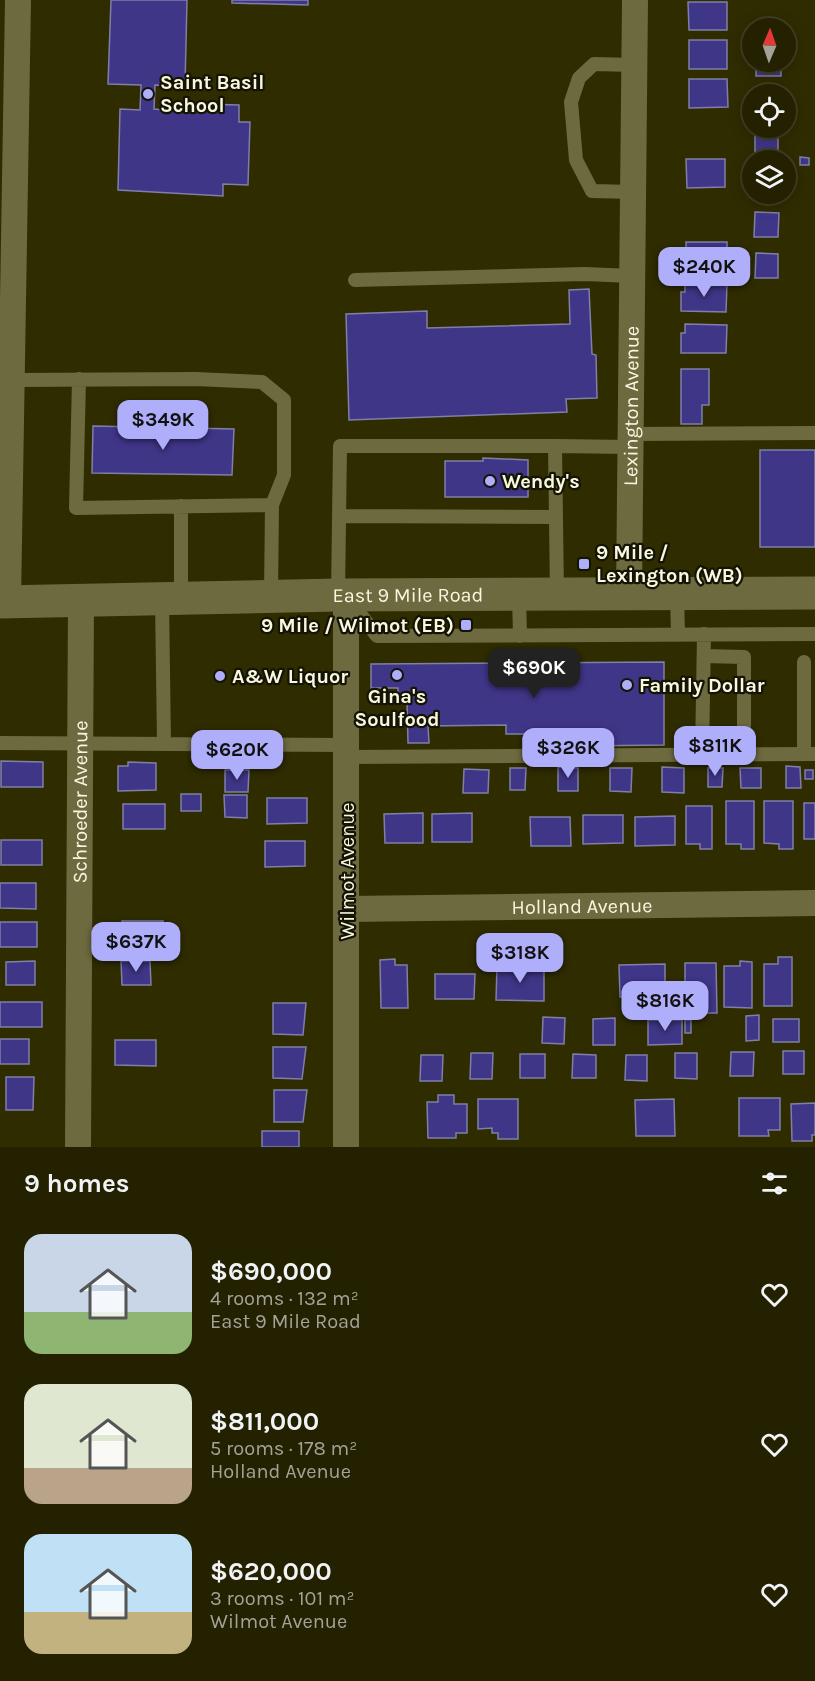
<!DOCTYPE html>
<html lang="en">
<head>
<meta charset="utf-8">
<style>
  :root { --surface:#232100; --page:#2f2e0f; --text:#f1f3f6; --muted:#a3a399; --line:#403e22; --accent:#afaefa }
  body { margin:0; font-family:Karla,sans-serif; background:var(--page); color:var(--text); height:100vh; display:flex; flex-direction:column; font-size:22px; white-space:nowrap }
  * { box-sizing:border-box; margin:0 }
  p { font-size:20px; color:var(--muted) }
  .icon { flex:none; width:33px; height:33px; fill:none; stroke:currentColor; stroke-width:2; stroke-linecap:round; stroke-linejoin:round }
  .map { position:relative; height:1147px; overflow:hidden }
  .side { display:flex; flex-direction:column; background:var(--surface); flex:1 }
  .side>* { flex:none }
  .needle { width:39px; rotate:2deg }
  .tools { position:absolute; left:742px; top:18px; display:grid; gap:12px }
  .tools a { display:grid; place-items:center; width:54px; height:54px; border-radius:50%; background:var(--surface); box-shadow:0 3px 15px #0003,0 0 0 2px var(--line); font-size:30px }
  .price { position:absolute; translate:-50% -51px; padding:0 14px; border-radius:12px; background:var(--accent); color:#111; font-size:20px; line-height:39px; filter:drop-shadow(0 2px 3px #0008) }
  .price::after { content:''; position:absolute; left:50%; top:36px; width:18px; height:14px; margin-left:-9px; background:inherit; clip-path:polygon(0 0,100% 0,50% 100%) }
  .price.selected { background:#222; color:#fff }
  ul { padding:0; list-style:none }
  li { display:flex; align-items:center; gap:18px; height:150px; padding:0 24px }
  li span { display:grid; place-items:center; flex:none; width:168px; height:120px; border-radius:18px; color:#555 }
  li>.icon { margin-inline-start:auto }
  span .icon { width:72px; height:72px; fill:#fffc; stroke-width:1 }
  li b { font-size:26px }
  h2 { display:flex; justify-content:space-between; align-items:center; height:72px; padding:0 24px; font-size:26px }
  .map>svg:first-child { display:block }
  .building { fill:#403688; stroke:#7f7fa7; stroke-width:1.5 }
  .lines { fill:none; stroke-linecap:round; stroke-linejoin:round }
  .lane { stroke:#6d6a40; stroke-width:14 }
  .street { stroke:#6d6a40; stroke-width:26 }
  .secondary { stroke:#6d6a40; stroke-width:33 }
  .poi-dot { fill:#afaefa; stroke:#151404; stroke-width:2 }
  .labels { text-anchor:middle; stroke-width:4.5; stroke-linejoin:round; paint-order:stroke }
  .poi-label { font-size:20px; font-weight:bold; fill:#f8f7e0; stroke:#151404; text-anchor:start }
  .street-label { font-size:20px; fill:#f8f7e0; stroke:#151404 }
</style>
</head>
<body>
<div class="map">
<svg width="815" height="1147" viewBox="0 0 815 1147">
  <rect width="100%" height="100%" fill="#2f2c00"/>
  <path class="building" d="M111 0H187L185 86 155 85 154 109 165 110V103L239 105V122H250L248 185 223 184V196L118 190 120 109 140 110 141 85 108 84Z
    M232 0H308V5L232 3Z
    M688 2H727V30H689Z
    M689 40H727V69H689Z
    M756 62H781V76H756Z
    M689 79H727L728 107 689 108Z
    M755 128H778V154H755Z
    M800 157 809 158V165H800Z
    M686 159H725V187L687 188Z
    M755 212 779 213 778 237H754Z
    M686 242H727V271L681 270V251H686Z
    M756 253 778 254V278H755Z
    M685 283 727 284 726 312 681 311V292H685Z
    M589 289 592 354 596 355 597 398 566 399 567 412 349 420 346 314 427 311V328L570 324 569 290Z
    M685 324 727 325 726 353H681V333H685Z
    M681 369H709V405H702V424H681Z
    M93 426 234 429 232 475 92 473Z
    M760 450H815V547H760Z
    M483 458 528 460V497H445V461H483Z
    M664 662V745L578 746V734H506V725L428 726 429 743H408L407 702H398V688H371V664Z
    M1 761 43 762V787H1Z
    M128 762 156 763V790L118 791V766H128Z
    M786 766 800 767 801 788H786Z
    M558 767 578 768V791H558Z
    M662 767 684 768V793L662 792Z
    M510 768H526L525 790H510Z
    M610 768H632L631 792 610 791Z
    M708 768H723L722 787H708Z
    M740 768H761V788H741Z
    M464 769 489 770 488 793H463Z
    M225 770H249L248 792H225Z
    M805 770H813V779H805Z
    M181 794H201V811H181Z
    M224 795H247V818L225 817Z
    M267 798H307V823L267 824Z
    M726 801H754V849H741V844H726Z
    M764 801H793V849H779V844L764 843Z
    M804 803H815V839H804Z
    M123 804H165V829H123Z
    M686 806H712V849H700V844H686Z
    M423 813V843H385L384 814Z
    M472 813V842H432V814Z
    M583 815H623V843L583 844Z
    M675 816V845L635 846V817Z
    M530 817H570L571 846H531Z
    M1 840H42V865H1Z
    M265 841H305V866L265 867Z
    M0 883H36V909L0 908Z
    M122 921H163V946H122Z
    M0 922H37V947H0Z
    M778 957H792V1006H764V964H778Z
    M395 959V965H407L408 1008H381L380 960Z
    M35 961V985H6V962Z
    M121 961H150L151 985H122Z
    M740 961 752 962V1008L724 1007V966H740Z
    M685 963H716L717 1013H685Z
    M665 964V996L620 997 619 965Z
    M497 966H512V969L544 970V1001L496 1000Z
    M435 974H475L474 999H435Z
    M0 1002H42V1027H0Z
    M273 1003H306L303 1035 273 1034Z
    M759 1015V1040L746 1041V1016Z
    M543 1017 565 1018 564 1044 542 1043Z
    M615 1018V1045H593V1019Z
    M773 1019H799V1042H773Z
    M648 1020H682V1044L648 1045Z
    M685 1020H691V1033H685Z
    M0 1039H29V1064H0Z
    M115 1040H156V1066L115 1065Z
    M273 1047H306L302 1079 273 1078Z
    M783 1051H804V1074H783Z
    M731 1052H754L753 1076H730Z
    M471 1053H493L492 1079H470Z
    M675 1053H697V1079L675 1078Z
    M520 1054H545V1078H520Z
    M573 1054 596 1055V1078H572Z
    M421 1055H443L442 1081H420Z
    M626 1055H647V1081L625 1080Z
    M6 1077H34L33 1110H6Z
    M274 1090H307L303 1122H274Z
    M438 1095H454V1104H467V1133H456V1138H428L427 1102H438Z
    M739 1098H780V1130H768L769 1136H739Z
    M478 1099H518V1139H498V1133H492V1128L478 1129Z
    M674 1099 675 1136H636L635 1100Z
    M815 1103V1135H812V1141H792L791 1104Z
    M262 1131H299V1147H262Z"/>
  <g class="lines">
    <path class="lane" d="M633 192 592 191 576 160 571 102 579 78 594 64 633 65
      M355 280 585 274 632 276
      M79 379 76 508 272 505
      M12 380 196 379 262 382 284 400V475L272 505 271 596
      M630 434 815 433
      M555 446 630 447
      M181 506V599
      M339 516 556 517
      M338 595 340 446H555L557 594
      M677 595 678 634
      M519 596 520 636
      M348 598 377 636 815 634
      M162 599 164 744
      M704 656 744 657V726
      M804 662V754
      M0 743 347 745
      M702 755 704 634
      M347 757 815 754"/>
    <g class="street">
      <path d="M346 595V1147"/>
      <path id="s1" d="M629 595 635 0"/>
      <path d="M8 601 18 0"/>
      <path id="s2" d="M346 909 815 903"/>
      <path id="s3" d="M78 1147 81 600"/>
    </g>
    <path class="secondary" id="s4" d="M0 602 338 595 815 593"/>
  </g>
  <g class="poi-dot">
    <circle cx="148" cy="94" r="6"/>
    <circle cx="490" cy="481" r="6"/>
    <rect x="578" y="558" width="12" height="12" rx="3"/>
    <rect x="460" y="619" width="12" height="12" rx="3"/>
    <circle cx="397" cy="675" r="6"/>
    <circle cx="220" cy="676" r="6"/>
    <circle cx="627" cy="685" r="6"/>
  </g>
  <g class="labels">
    <g class="poi-label">
      <text x="160" y="89">Saint Basil<tspan x="160" dy="23">School</tspan></text>
      <text x="502" y="488">Wendy's</text>
      <text x="596" y="559">9 Mile /<tspan x="596" dy="23">Lexington (WB)</tspan></text>
      <text x="454" y="632" text-anchor="end">9 Mile / Wilmot (EB)</text>
      <text x="232" y="683">A&amp;W Liquor</text>
      <text x="639" y="692">Family Dollar</text>
      <text x="397" y="703" text-anchor="middle">Gina's<tspan x="397" dy="23">Soulfood</tspan></text>
    </g>
    <g class="street-label">
      <text dy="7" stroke="none"><textPath href="#s1" startOffset="189">Lexington Avenue</textPath></text>
      <text dy="7" stroke="none"><textPath href="#s4" startOffset="408">East 9 Mile Road</textPath></text>
      <text dy="7" stroke="none"><textPath href="#s3" startOffset="345">Schroeder Avenue</textPath></text>
      <text transform="translate(347 871) rotate(-90)" y="7">Wilmot Avenue</text>
      <text dy="7" stroke="none"><textPath href="#s2" startOffset="236">Holland Avenue</textPath></text>
    </g>
  </g>
</svg>
<div class="tools">
<a><svg class="needle" viewBox="-14 -14 28 28"><path d="M0-13l5 13h-10z" fill="#e53935"/><path d="M0 13l5-13h-10z" fill="#a3a399"/></svg></a>
<a><svg class="icon" aria-label="locate" viewBox="0 0 24 24"><circle cx="12" cy="12" r="6"/><path d="M12 2v4M12 18v4M2 12h4M18 12h4"/></svg></a>
<a><svg class="icon" aria-label="layers" viewBox="0 0 24 24"><path d="M12 4l9 5-9 5-9-5zM3 14l9 5 9-5"/></svg></a>
</div>
<b class="price" style="left:704px;top:298px">$240K</b>
<b class="price" style="left:163px;top:451px">$349K</b>
<b class="price selected" style="left:534px;top:699px">$690K</b>
<b class="price" style="left:715px;top:777px">$811K</b>
<b class="price" style="left:568px;top:779px">$326K</b>
<b class="price" style="left:237px;top:781px">$620K</b>
<b class="price" style="left:136px;top:973px">$637K</b>
<b class="price" style="left:520px;top:984px">$318K</b>
<b class="price" style="left:665px;top:1032px">$816K</b>
</div>
<section class="side">
<h2>9 homes<svg class="icon" aria-label="filters" viewBox="0 0 24 24"><path d="M4 7h16M4 17h16"/><circle cx="9" cy="7" r="2"/><circle cx="15" cy="17" r="2"/></svg></h2>
<ul>
<li><span style="background:linear-gradient(#c9d6e8 65%,#8fb573 0)"><svg class="icon" aria-label="home" viewBox="0 0 24 24"><path d="M3 11l9-7 9 7M6 9v11h12V9"/></svg></span><div><b>$690,000</b><p>4 rooms · 132 m²</p><p>East 9 Mile Road</p></div><svg class="icon" aria-label="heart" viewBox="0 0 24 24"><path d="M12 20l-8-8c-3-5 5-10 8-4 3-6 11-1 8 4z"/></svg></li>
<li><span style="background:linear-gradient(#dfe7d0 70%,#b9a48a 0)"><svg class="icon" aria-label="home" viewBox="0 0 24 24"><path d="M3 11l9-7 9 7M6 9v11h12V9"/></svg></span><div><b>$811,000</b><p>5 rooms · 178 m²</p><p>Holland Avenue</p></div><svg class="icon" aria-label="heart" viewBox="0 0 24 24"><path d="M12 20l-8-8c-3-5 5-10 8-4 3-6 11-1 8 4z"/></svg></li>
<li><span style="background:linear-gradient(#bfe0f5 65%,#c2b280 0)"><svg class="icon" aria-label="home" viewBox="0 0 24 24"><path d="M3 11l9-7 9 7M6 9v11h12V9"/></svg></span><div><b>$620,000</b><p>3 rooms · 101 m²</p><p>Wilmot Avenue</p></div><svg class="icon" aria-label="heart" viewBox="0 0 24 24"><path d="M12 20l-8-8c-3-5 5-10 8-4 3-6 11-1 8 4z"/></svg></li>
</ul>
</section>
</body>
</html>
